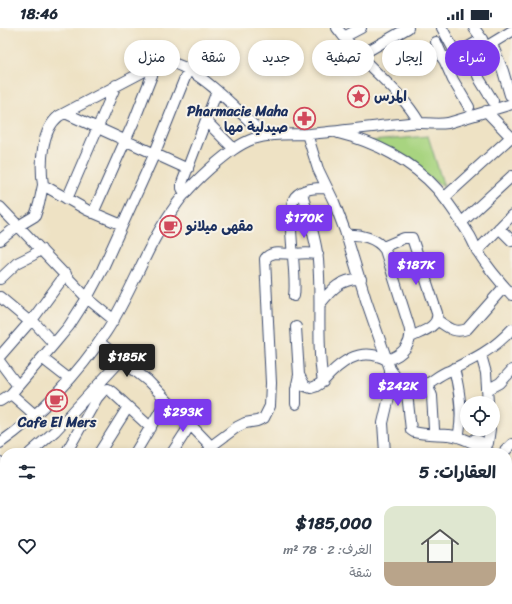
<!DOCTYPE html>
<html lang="ar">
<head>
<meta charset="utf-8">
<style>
  :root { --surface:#fff; --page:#f2f2f3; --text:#1f2937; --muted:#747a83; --line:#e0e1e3; --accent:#7c3aed }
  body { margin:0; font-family:Sriracha,"Playpen Sans Arabic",sans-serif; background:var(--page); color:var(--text); direction:rtl; height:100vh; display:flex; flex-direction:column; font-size:15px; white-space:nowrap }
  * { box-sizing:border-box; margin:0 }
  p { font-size:13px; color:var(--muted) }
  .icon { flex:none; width:22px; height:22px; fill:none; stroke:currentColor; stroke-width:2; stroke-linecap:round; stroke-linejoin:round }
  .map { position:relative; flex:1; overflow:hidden; direction:ltr }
  .panel { position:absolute; left:0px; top:420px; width:512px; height:156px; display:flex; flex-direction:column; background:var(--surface); border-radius:16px 16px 0 0; box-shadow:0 2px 6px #0003; direction:rtl }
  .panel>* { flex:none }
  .top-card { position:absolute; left:12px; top:12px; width:488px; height:36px; direction:rtl; display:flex; gap:8px }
  .controls { position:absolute; left:460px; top:368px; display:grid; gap:8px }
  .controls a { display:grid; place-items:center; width:40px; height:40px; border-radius:50%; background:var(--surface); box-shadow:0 2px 6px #0003; font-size:20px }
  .price { position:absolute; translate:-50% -34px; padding:0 9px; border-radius:4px; background:var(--accent); color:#fff; font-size:13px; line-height:26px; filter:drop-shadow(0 1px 2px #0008) }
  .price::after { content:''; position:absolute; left:50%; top:24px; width:12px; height:9px; margin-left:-6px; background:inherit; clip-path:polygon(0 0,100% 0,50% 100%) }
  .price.selected { background:#222; color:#fff }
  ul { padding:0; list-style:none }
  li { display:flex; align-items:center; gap:12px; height:100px; padding:0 16px }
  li+li { border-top:1px solid var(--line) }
  li span { display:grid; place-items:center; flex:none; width:112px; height:80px; border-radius:12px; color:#555 }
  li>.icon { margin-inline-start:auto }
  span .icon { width:48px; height:48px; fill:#fffc; stroke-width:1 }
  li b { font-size:17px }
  h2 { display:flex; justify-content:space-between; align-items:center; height:48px; padding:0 16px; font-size:17px }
  .chip { padding:0 14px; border-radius:18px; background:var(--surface); box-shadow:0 2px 6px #0003; font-size:14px; line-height:36px }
  .chip.selected { background:var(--accent); color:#fff }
  .status { display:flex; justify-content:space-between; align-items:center; height:28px; padding:0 20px; background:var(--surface); direction:ltr }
  .status svg { height:11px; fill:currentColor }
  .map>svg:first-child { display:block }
  .green { fill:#a8d480; stroke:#62826f }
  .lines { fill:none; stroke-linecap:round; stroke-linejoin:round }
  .minor-casing { stroke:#3b4a6d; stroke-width:12 }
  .minor { stroke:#fff; stroke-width:10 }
  .labels { text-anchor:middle; stroke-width:4; stroke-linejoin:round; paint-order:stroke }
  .poi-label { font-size:14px; font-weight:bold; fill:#1b2f5e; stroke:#f7f3e8; text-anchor:start }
</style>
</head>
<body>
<div class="status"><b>18:46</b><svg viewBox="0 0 49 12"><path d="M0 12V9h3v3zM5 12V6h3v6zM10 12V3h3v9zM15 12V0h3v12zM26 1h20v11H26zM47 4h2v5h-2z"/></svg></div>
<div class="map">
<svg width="512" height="576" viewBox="0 0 512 576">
  <rect width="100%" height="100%" fill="#f7f3e8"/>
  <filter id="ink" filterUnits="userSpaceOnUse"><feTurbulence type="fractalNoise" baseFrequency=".025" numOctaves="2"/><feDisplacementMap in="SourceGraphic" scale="8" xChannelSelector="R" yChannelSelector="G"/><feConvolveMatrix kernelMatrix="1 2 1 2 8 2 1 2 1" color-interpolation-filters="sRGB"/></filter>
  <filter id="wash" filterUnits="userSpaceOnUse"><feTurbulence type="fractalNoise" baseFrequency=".012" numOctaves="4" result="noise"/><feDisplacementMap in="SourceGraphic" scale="16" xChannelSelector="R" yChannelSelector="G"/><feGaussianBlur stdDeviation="0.9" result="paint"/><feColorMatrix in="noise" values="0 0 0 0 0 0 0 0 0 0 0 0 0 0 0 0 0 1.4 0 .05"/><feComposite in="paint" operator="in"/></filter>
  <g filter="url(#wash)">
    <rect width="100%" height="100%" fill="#eee2c4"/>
    <path class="green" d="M428 108 444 159 372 113Z"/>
  </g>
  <g filter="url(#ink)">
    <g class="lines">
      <defs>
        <path id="minor" d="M337 0C345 10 352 20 361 29 381 50 404 68 419 94
          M442 0 456 26
          M474 0 482 11
          M344 9 361 0
          M436 14 453 52 469 79
          M492 16 503 43 510 67
          M466 20 480 52 493 73
          M359 28 408 0
          M443 31 456 26 482 11 484 16 489 17 512 3
          M486 83 512 110
          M65 85 188 141
          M206 93 234 121
          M338 105C375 114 412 133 437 161 449 175 460 192 470 208 473 213 475 219 478 224 488 240 500 254 512 267
          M307 106 318 141 334 174 345 203 366 272 390 341V365L383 395 385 425
          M302 164C307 187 316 209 318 232 322 273 316 313 323 354
          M185 166 182 160V155L217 63
          M444 170 511 109
          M67 171 116 57
          M0 179 87 270 114 292
          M93 185 134 93 156 37
          M461 195 512 148
          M122 197 87 182 43 157C40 136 41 102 59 88L156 37C159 35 163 34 167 34 197 37 243 87 264 108
          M499 200 512 213
          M0 212 15 200 35 188 39 176 43 157
          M383 219 404 210H412L437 285C440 299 420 304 411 309
          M477 223 512 187
          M0 251 17 235 33 227 41 221
          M294 268C298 246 284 183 295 169 303 160 316 160 327 160
          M0 269 30 294
          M320 276C331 262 341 250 361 251
          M32 292 54 316
          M437 292C448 299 454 306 467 301L504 259
          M296 299 299 347 305 358 311 360C320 358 325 351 331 345 347 329 365 320 387 332 403 327 414 315 409 298L385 222C377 210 360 206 347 207
          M99 314 148 353 207 414 214 423
          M481 327 486 345 488 375
          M0 328 35 288 66 246
          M42 330 69 351
          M0 334 18 358
          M454 340C459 361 463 383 459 405
          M390 341 406 363 408 374 411 402 414 404C424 407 438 406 449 407 464 409 478 417 490 425
          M427 355 432 368 434 401
          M487 362 500 355 512 342
          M390 365C401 364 415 362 425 357 433 353 440 346 449 343 474 331 493 322 512 301
          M11 366 35 387
          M0 373 11 366 54 316 69 298 87 270 102 242 154 127 188 42
          M296 376V361L299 347
          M475 411 483 415H488L490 401
          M0 415C40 387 79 345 106 304 132 265 146 218 174 180 185 163 200 149 215 136 227 126 239 116 253 111 272 105 290 107 310 106 343 103 376 98 409 95 422 94 435 97 448 95L512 76
          M30 425 55 403 122 331
          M66 425 97 370 104 362 108 361 112 364 151 400
          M99 425 128 379
          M135 425 166 373
          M172 425 190 397
          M207 425 214 416 237 399 245 395 257 393 264 390 270 378 271 355 265 231C272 221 286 227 295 226 304 225 309 225 318 226
          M503 425 512 416
          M0 434 5 438
          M507 444 512 452
          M0 479 5 482
          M0 513 5 516
          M0 532 5 524
          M12 576 14 571
          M43 576 46 571
          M79 576 82 571
          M114 576 117 571
          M146 576 149 571
          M169 576 171 571"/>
      </defs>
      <use href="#minor" class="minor-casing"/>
      <use href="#minor" class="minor"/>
    </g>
  </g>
  <defs>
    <symbol id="sight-ring" viewBox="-11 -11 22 22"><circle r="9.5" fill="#f7f3e8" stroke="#d1495b" stroke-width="1.5"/><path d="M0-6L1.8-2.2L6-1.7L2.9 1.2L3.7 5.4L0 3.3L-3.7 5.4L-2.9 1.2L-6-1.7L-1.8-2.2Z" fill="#d1495b"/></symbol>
    <symbol id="pharmacy-ring" viewBox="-11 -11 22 22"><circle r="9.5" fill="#f7f3e8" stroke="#d1495b" stroke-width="1.5"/><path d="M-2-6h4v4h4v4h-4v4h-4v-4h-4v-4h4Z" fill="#d1495b"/></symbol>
    <symbol id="cafe-ring" viewBox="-11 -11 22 22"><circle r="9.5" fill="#f7f3e8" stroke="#d1495b" stroke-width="1.5"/><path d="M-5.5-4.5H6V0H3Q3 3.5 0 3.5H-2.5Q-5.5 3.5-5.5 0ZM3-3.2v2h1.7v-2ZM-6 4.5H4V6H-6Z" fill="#d1495b"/></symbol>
  </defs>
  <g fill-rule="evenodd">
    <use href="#sight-ring" x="346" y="56" width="25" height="25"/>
    <use href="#pharmacy-ring" x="292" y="78" width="25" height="25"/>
    <use href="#cafe-ring" x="158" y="186" width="25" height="25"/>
    <use href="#cafe-ring" x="44" y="360" width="25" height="25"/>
  </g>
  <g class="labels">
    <g class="poi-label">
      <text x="374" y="73">المرس</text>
      <text x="288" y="88" text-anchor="end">Pharmacie Maha<tspan x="288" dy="16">صيدلية مها</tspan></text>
      <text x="186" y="203">مقهى ميلانو</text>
      <text x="57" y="399" text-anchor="middle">Cafe El Mers</text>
    </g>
  </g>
</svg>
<div class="controls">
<a><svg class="icon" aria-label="locate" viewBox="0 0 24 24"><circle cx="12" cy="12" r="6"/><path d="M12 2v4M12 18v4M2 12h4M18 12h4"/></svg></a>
</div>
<b class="price" style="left:304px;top:211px">$170K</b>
<b class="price" style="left:416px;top:258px">$187K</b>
<b class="price selected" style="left:127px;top:350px">$185K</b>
<b class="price" style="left:398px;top:379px">$242K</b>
<b class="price" style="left:183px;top:405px">$293K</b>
<div class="top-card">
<a class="chip selected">شراء</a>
<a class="chip">إيجار</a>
<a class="chip">تصفية</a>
<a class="chip">جديد</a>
<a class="chip">شقة</a>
<a class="chip">منزل</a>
</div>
<section class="panel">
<h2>العقارات: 5<svg class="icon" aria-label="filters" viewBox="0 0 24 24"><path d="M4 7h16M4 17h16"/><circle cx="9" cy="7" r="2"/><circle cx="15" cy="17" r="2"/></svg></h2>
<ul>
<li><span style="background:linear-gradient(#dfe7d0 70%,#b9a48a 0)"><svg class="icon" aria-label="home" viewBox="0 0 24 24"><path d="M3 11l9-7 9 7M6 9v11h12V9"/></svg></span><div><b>$185,000</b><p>الغرف: 2 · 78 m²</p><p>شقة</p></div><svg class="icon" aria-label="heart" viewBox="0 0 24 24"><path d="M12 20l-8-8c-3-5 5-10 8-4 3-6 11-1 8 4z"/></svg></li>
</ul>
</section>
</div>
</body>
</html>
